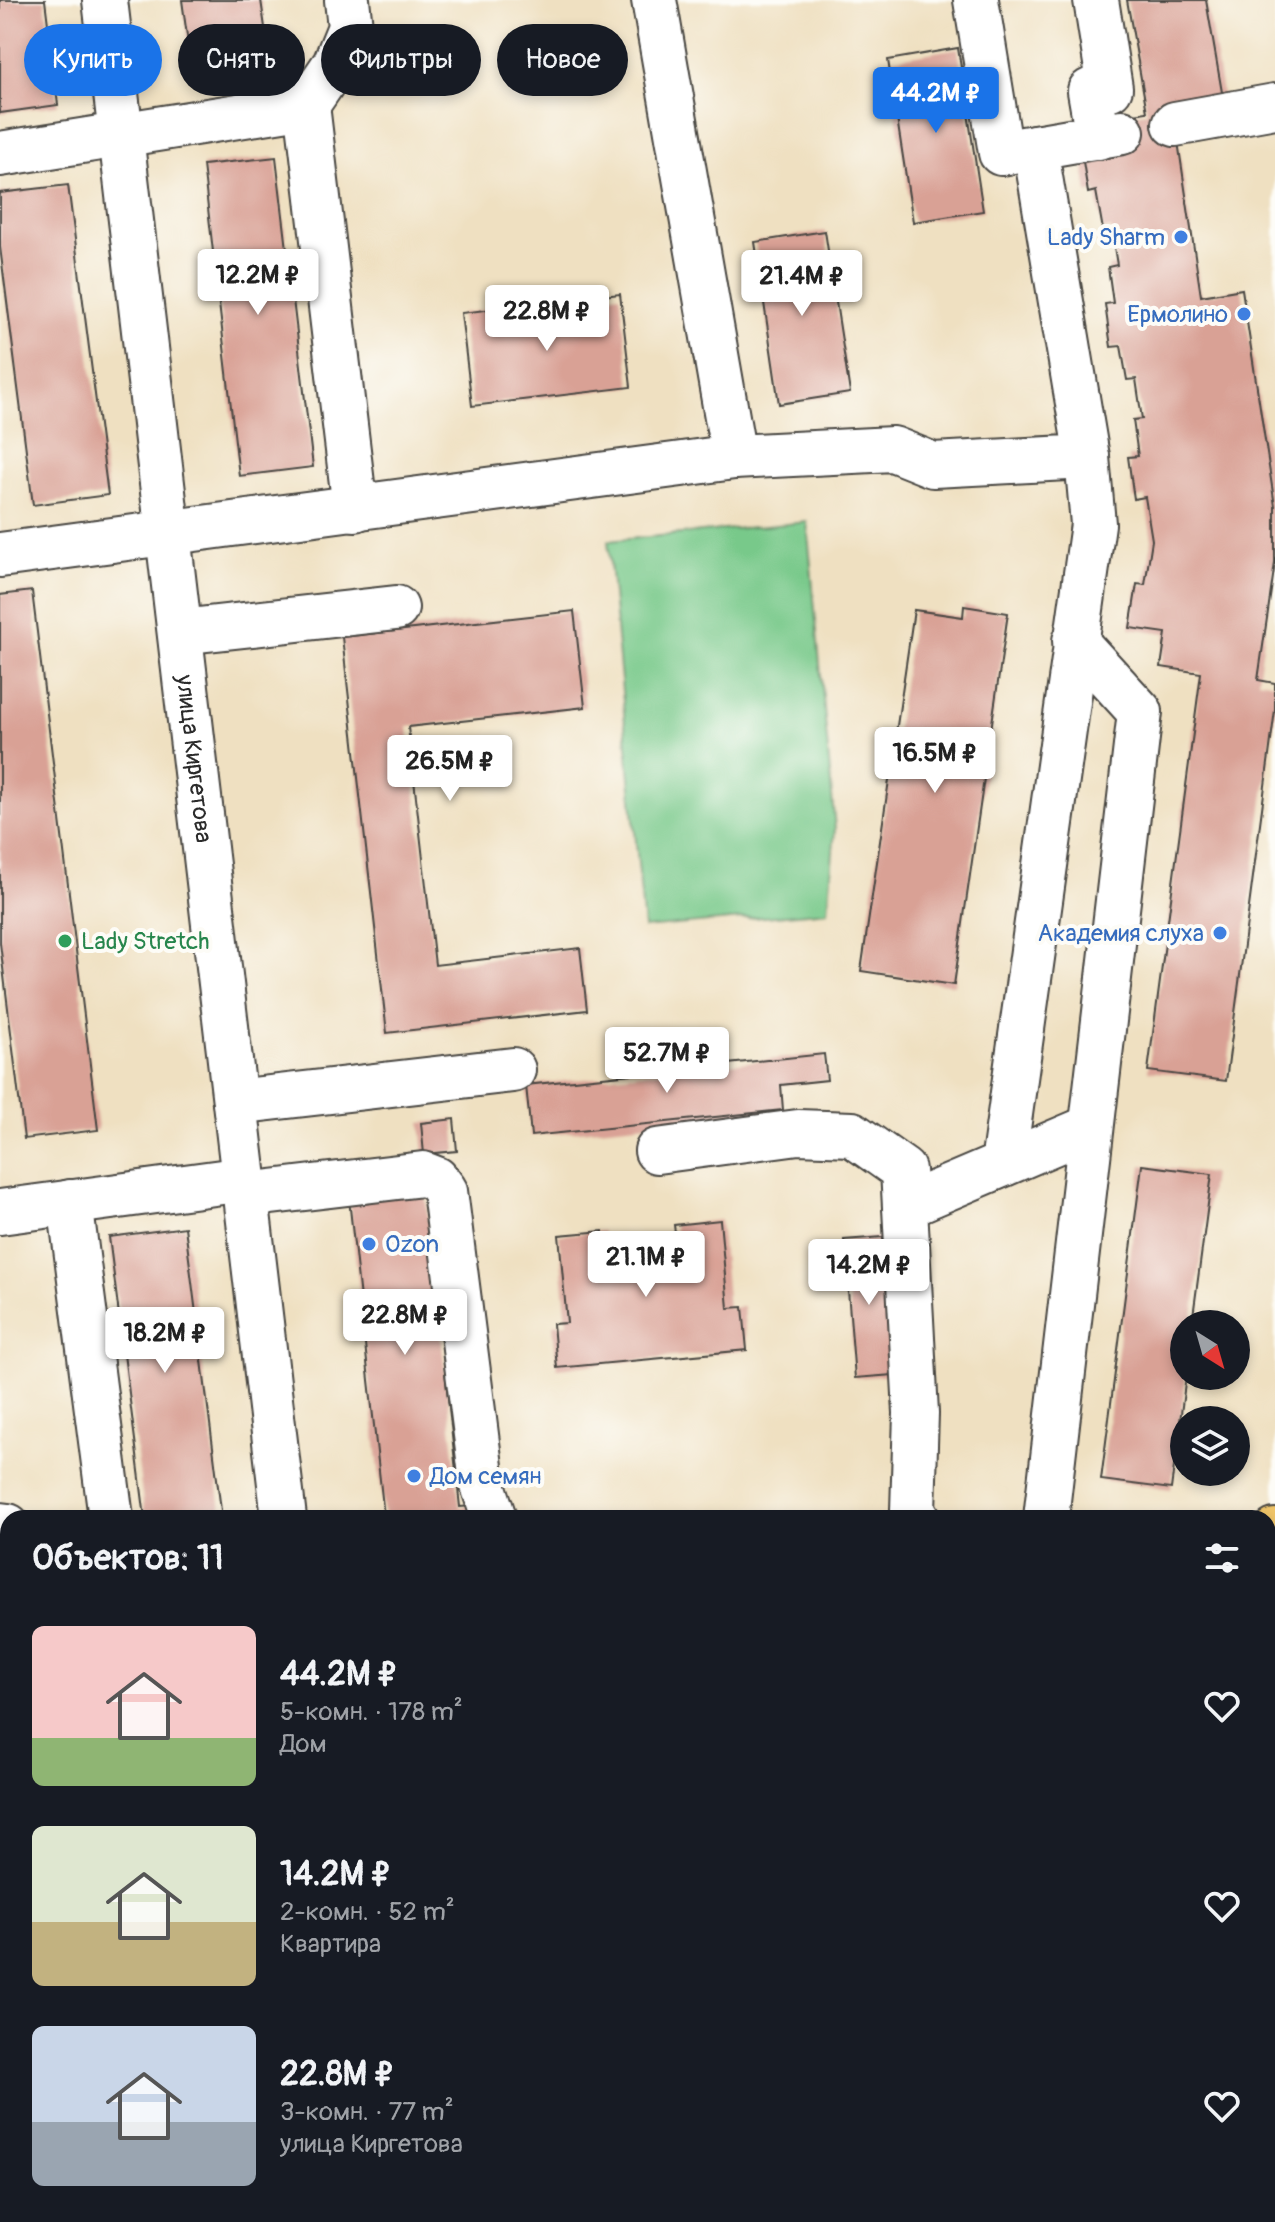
<!DOCTYPE html>
<html lang="ru">
<head>
<meta charset="utf-8">
<style>
  :root { --surface:#171b24; --page:#242831; --text:#f1f3f6; --muted:#9ea1a6; --accent:#1a73e8 }
  body { margin:0; font-family:Pangolin,sans-serif; background:var(--page); color:var(--text); height:100vh; display:flex; flex-direction:column; font-size:30px; white-space:nowrap }
  * { box-sizing:border-box; margin:0 }
  p { font-size:26px; color:var(--muted) }
  .icon { flex:none; width:44px; height:44px; fill:none; stroke:currentColor; stroke-width:2; stroke-linecap:round; stroke-linejoin:round }
  .map { position:relative; flex:1; overflow:hidden }
  .drawer { position:absolute; left:0px; top:1510px; width:1276px; height:712px; display:flex; flex-direction:column; background:var(--surface); border-radius:24px 24px 0 0; box-shadow:0 4px 12px #0003 }
  .drawer>* { flex:none }
  .top-card { position:absolute; left:24px; top:24px; width:800px; height:72px; display:flex; gap:16px }
  .needle { width:52px; rotate:143deg }
  .tools { position:absolute; left:1170px; top:1310px; display:grid; gap:16px }
  .tools a { display:grid; place-items:center; width:80px; height:80px; border-radius:50%; background:var(--surface); box-shadow:0 4px 12px #0003; font-size:40px }
  .price { position:absolute; translate:-50% -68px; padding:0 18px; border-radius:8px; background:#fff; color:#222; font-size:26px; line-height:52px; filter:drop-shadow(0 2px 4px #0008) }
  .price::after { content:''; position:absolute; left:50%; top:48px; width:24px; height:18px; margin-left:-12px; background:inherit; clip-path:polygon(0 0,100% 0,50% 100%) }
  .price.current { background:var(--accent); color:#fff }
  ul { padding:0; list-style:none }
  li { display:flex; align-items:center; gap:24px; height:200px; padding:0 32px }
  li span { display:grid; place-items:center; flex:none; width:224px; height:160px; border-radius:12px; color:#555 }
  li>.icon { margin-inline-start:auto }
  span .icon { width:96px; height:96px; fill:#fffc; stroke-width:1 }
  li b { font-size:34px }
  h2 { display:flex; justify-content:space-between; align-items:center; height:96px; padding:0 32px; font-size:34px }
  .chip { padding:0 28px; border-radius:36px; background:var(--surface); box-shadow:0 4px 12px #0003; font-size:28px; line-height:72px }
  .chip.current { background:var(--accent); color:#fff }
  .map>svg:first-child { display:block }
  .green { fill:#78c98a; stroke:#527a5a; stroke-width:2 }
  .building { fill:#d9a195 }
  .lines { fill:none; stroke-linecap:round; stroke-linejoin:round }
  .minor-casing { stroke:#484642; stroke-width:48 }
  .major-casing { stroke:#484642; stroke-width:48 }
  .minor { stroke:#fff; stroke-width:44 }
  .major { stroke:#efc469; stroke-width:44 }
  .shop-dot { fill:#3f7fe0; stroke:#fdfcf7; stroke-width:3 }
  .leisure-dot { fill:#2e9e5b; stroke:#fdfcf7; stroke-width:3 }
  .labels { text-anchor:middle; stroke-width:8; stroke-linejoin:round; paint-order:stroke }
  .shop-label { font-size:24px; fill:#366cbe; stroke:#fdfcf7; text-anchor:end }
  .street-label { font-size:24px; fill:#2b2b2b; stroke:#fdfcf7 }
  .leisure-label { font-size:24px; fill:#27864d; stroke:#fdfcf7; text-anchor:start }
</style>
</head>
<body>
<div class="map">
<svg width="1275" height="2222" viewBox="0 0 1275 2222">
  <rect width="100%" height="100%" fill="#fdfcf7"/>
  <filter id="ink" filterUnits="userSpaceOnUse"><feTurbulence type="fractalNoise" baseFrequency=".0125" numOctaves="2"/><feDisplacementMap in="SourceGraphic" scale="16" xChannelSelector="R" yChannelSelector="G"/><feConvolveMatrix kernelMatrix="1 2 1 2 8 2 1 2 1" color-interpolation-filters="sRGB"/></filter>
  <filter id="wash" filterUnits="userSpaceOnUse"><feTurbulence type="fractalNoise" baseFrequency=".006" numOctaves="4" result="noise"/><feDisplacementMap in="SourceGraphic" scale="32" xChannelSelector="R" yChannelSelector="G"/><feGaussianBlur stdDeviation="1.8" result="paint"/><feColorMatrix in="noise" values="0 0 0 0 0 0 0 0 0 0 0 0 0 0 0 0 0 1.4 0 .05"/><feComposite in="paint" operator="in"/></filter>
  <g filter="url(#wash)">
    <rect width="100%" height="100%" fill="#efe0c1"/>
    <path class="green" d="M807 522 835 829 828 911 644 928 608 541Z
      M363 2214H448L447 2222H362Z"/>
    <g id="blocks">
      <path class="building" d="M0 0H45L58 105 0 113Z
        M182 0H261L271 69 193 79Z
        M1127 0H1206L1223 98 1173 108 1201 296 1242 289 1275 506V563L1258 680 1275 683V710L1226 1081 1148 1071 1201 673 1161 667 1166 633 1130 628 1137 584 1145 585 1152 540 1145 497 1134 499 1128 457 1138 456 1133 420 1142 419 1136 379 1127 380 1121 346 1111 347 1105 304 1113 303 1108 267 1117 265 1111 229 1103 230 1096 191 1088 193 1082 155 1120 116 1147 112Z
        M958 48 983 211 913 222 888 60Z
        M276 157 313 467 239 476 203 165Z
        M68 185 108 495 33 505 0 247V193Z
        M825 231 850 393 779 404 755 242Z
        M620 294 631 387 472 406 461 313 501 308 503 323 576 314 575 299Z
        M32 591 98 1130 24 1139 0 943V595Z
        M964 606 1008 613 954 985 861 971 914 610 963 617Z
        M574 611 585 707 408 727 435 965 580 948 587 1010 387 1033 342 637Z
        M824 1054 827 1080 781 1085 783 1110 531 1136 526 1085Z
        M454 1119 457 1151 424 1154 421 1123Z
        M1142 1165 1212 1174 1192 1324H1184L1186 1376 1171 1489 1101 1480Z
        M425 1191 460 1507 473 1506 474 1518H412L411 1513 384 1516 349 1199Z
        M720 1220 728 1308 743 1307 747 1350 557 1368 553 1324 567 1323 559 1235 603 1231 604 1247 676 1240 674 1225Z
        M185 1227 222 1518H145L109 1237Z
        M883 1237 893 1375 855 1378 844 1240Z
        M0 1562 8 1563V1641L0 1640Z
        M0 1791 8 1792V1885L0 1884Z
        M0 2070 8 2071V2214H87L86 2222H39L0 2218Z
        M1273 2190 1275 2222H1269Z
        M995 2214H1081L1080 2222H994Z"/>
    </g>
  </g>
  <g filter="url(#ink)">
    <use href="#blocks" fill-opacity="0" stroke="#484642" stroke-width="2"/>
    <g class="lines">
      <defs>
        <g id="minor">
          <path id="s1" d="M105 0 284 1518"/>
          <path d="M654 0 734 457 893 449 933 465 1087 457 1035 147 1122 132"/>
          <path d="M976 0 1001 153 1035 147"/>
          <path d="M1096 0 1110 88 1090 91 1098 137"/>
          <path d="M307 105 355 509"/>
          <path d="M1175 124 1275 106"/>
          <path d="M0 154 307 105 335 64 350 27 347 0"/>
          <path d="M0 555 734 457"/>
          <path d="M180 632 396 608"/>
          <path d="M235 1102 513 1070"/>
          <path d="M657 1151 798 1132 852 1134 903 1170 916 1413 913 1511 918 1518"/>
          <path d="M1003 1164 1093 524 1087 457"/>
          <path d="M246 1195 423 1174 436 1179 445 1191 482 1482 494 1518"/>
          <path d="M70 1202 111 1518"/>
          <path d="M905 1206 1091 1127"/>
          <path d="M0 1212 244 1179"/>
          <path d="M1046 1518 1140 712 1075 641"/>
          <path d="M0 1525 8 1526"/>
          <path d="M0 1746 8 1747"/>
          <path d="M1268 1888 1275 1889"/>
        </g>
        <path id="major" d="M1268 1584 1275 1531
          M1188 2222V2214"/>
      </defs>
      <use href="#minor" class="minor-casing"/>
      <use href="#major" class="major-casing"/>
      <use href="#minor" class="minor"/>
      <use href="#major" class="major"/>
    </g>
  </g>
  <g class="shop-dot">
    <circle cx="1181" cy="237" r="8"/>
    <circle cx="1244" cy="314" r="8"/>
    <circle cx="1220" cy="933" r="8"/>
    <circle cx="369" cy="1244" r="8"/>
    <circle cx="414" cy="1476" r="8"/>
  </g>
  <circle class="leisure-dot" cx="65" cy="941" r="8"/>
  <g class="labels">
    <g class="shop-label">
      <text x="1165" y="245">Lady Sharm</text>
      <text x="1228" y="322">Ермолино</text>
      <text x="1204" y="941">Академия слуха</text>
      <text x="385" y="1252" text-anchor="start">Ozon</text>
      <text x="430" y="1484" text-anchor="start">Дом семян</text>
    </g>
    <g class="street-label">
      <text dy="8" stroke="none"><textPath href="#s1" startOffset="764">улица Киргетова</textPath></text>
    </g>
    <g class="leisure-label">
      <text x="81" y="949">Lady Stretch</text>
    </g>
  </g>
</svg>
<div class="tools">
<a><svg class="needle" viewBox="-14 -14 28 28"><path d="M0-13l5 13h-10z" fill="#e53935"/><path d="M0 13l5-13h-10z" fill="#9ea1a6"/></svg></a>
<a><svg class="icon" aria-label="layers" viewBox="0 0 24 24"><path d="M12 4l9 5-9 5-9-5zM3 14l9 5 9-5"/></svg></a>
</div>
<b class="price current" style="left:936px;top:135px">44.2M ₽</b>
<b class="price" style="left:258px;top:317px">12.2M ₽</b>
<b class="price" style="left:802px;top:318px">21.4M ₽</b>
<b class="price" style="left:547px;top:353px">22.8M ₽</b>
<b class="price" style="left:935px;top:795px">16.5M ₽</b>
<b class="price" style="left:450px;top:803px">26.5M ₽</b>
<b class="price" style="left:667px;top:1095px">52.7M ₽</b>
<b class="price" style="left:646px;top:1299px">21.1M ₽</b>
<b class="price" style="left:869px;top:1307px">14.2M ₽</b>
<b class="price" style="left:405px;top:1357px">22.8M ₽</b>
<b class="price" style="left:165px;top:1375px">18.2M ₽</b>
<div class="top-card">
<a class="chip current">Купить</a>
<a class="chip">Снять</a>
<a class="chip">Фильтры</a>
<a class="chip">Новое</a>
</div>
<section class="drawer">
<h2>Объектов: 11<svg class="icon" aria-label="filters" viewBox="0 0 24 24"><path d="M4 7h16M4 17h16"/><circle cx="9" cy="7" r="2"/><circle cx="15" cy="17" r="2"/></svg></h2>
<ul>
<li><span style="background:linear-gradient(#f6c9c9 70%,#8fb573 0)"><svg class="icon" aria-label="home" viewBox="0 0 24 24"><path d="M3 11l9-7 9 7M6 9v11h12V9"/></svg></span><div><b>44.2M ₽</b><p>5-комн. · 178 m²</p><p>Дом</p></div><svg class="icon" aria-label="heart" viewBox="0 0 24 24"><path d="M12 20l-8-8c-3-5 5-10 8-4 3-6 11-1 8 4z"/></svg></li>
<li><span style="background:linear-gradient(#dfe7d0 60%,#c2b280 0)"><svg class="icon" aria-label="home" viewBox="0 0 24 24"><path d="M3 11l9-7 9 7M6 9v11h12V9"/></svg></span><div><b>14.2M ₽</b><p>2-комн. · 52 m²</p><p>Квартира</p></div><svg class="icon" aria-label="heart" viewBox="0 0 24 24"><path d="M12 20l-8-8c-3-5 5-10 8-4 3-6 11-1 8 4z"/></svg></li>
<li><span style="background:linear-gradient(#c9d6e8 60%,#9aa5b1 0)"><svg class="icon" aria-label="home" viewBox="0 0 24 24"><path d="M3 11l9-7 9 7M6 9v11h12V9"/></svg></span><div><b>22.8M ₽</b><p>3-комн. · 77 m²</p><p>улица Киргетова</p></div><svg class="icon" aria-label="heart" viewBox="0 0 24 24"><path d="M12 20l-8-8c-3-5 5-10 8-4 3-6 11-1 8 4z"/></svg></li>
</ul>
</section>
</div>
</body>
</html>
